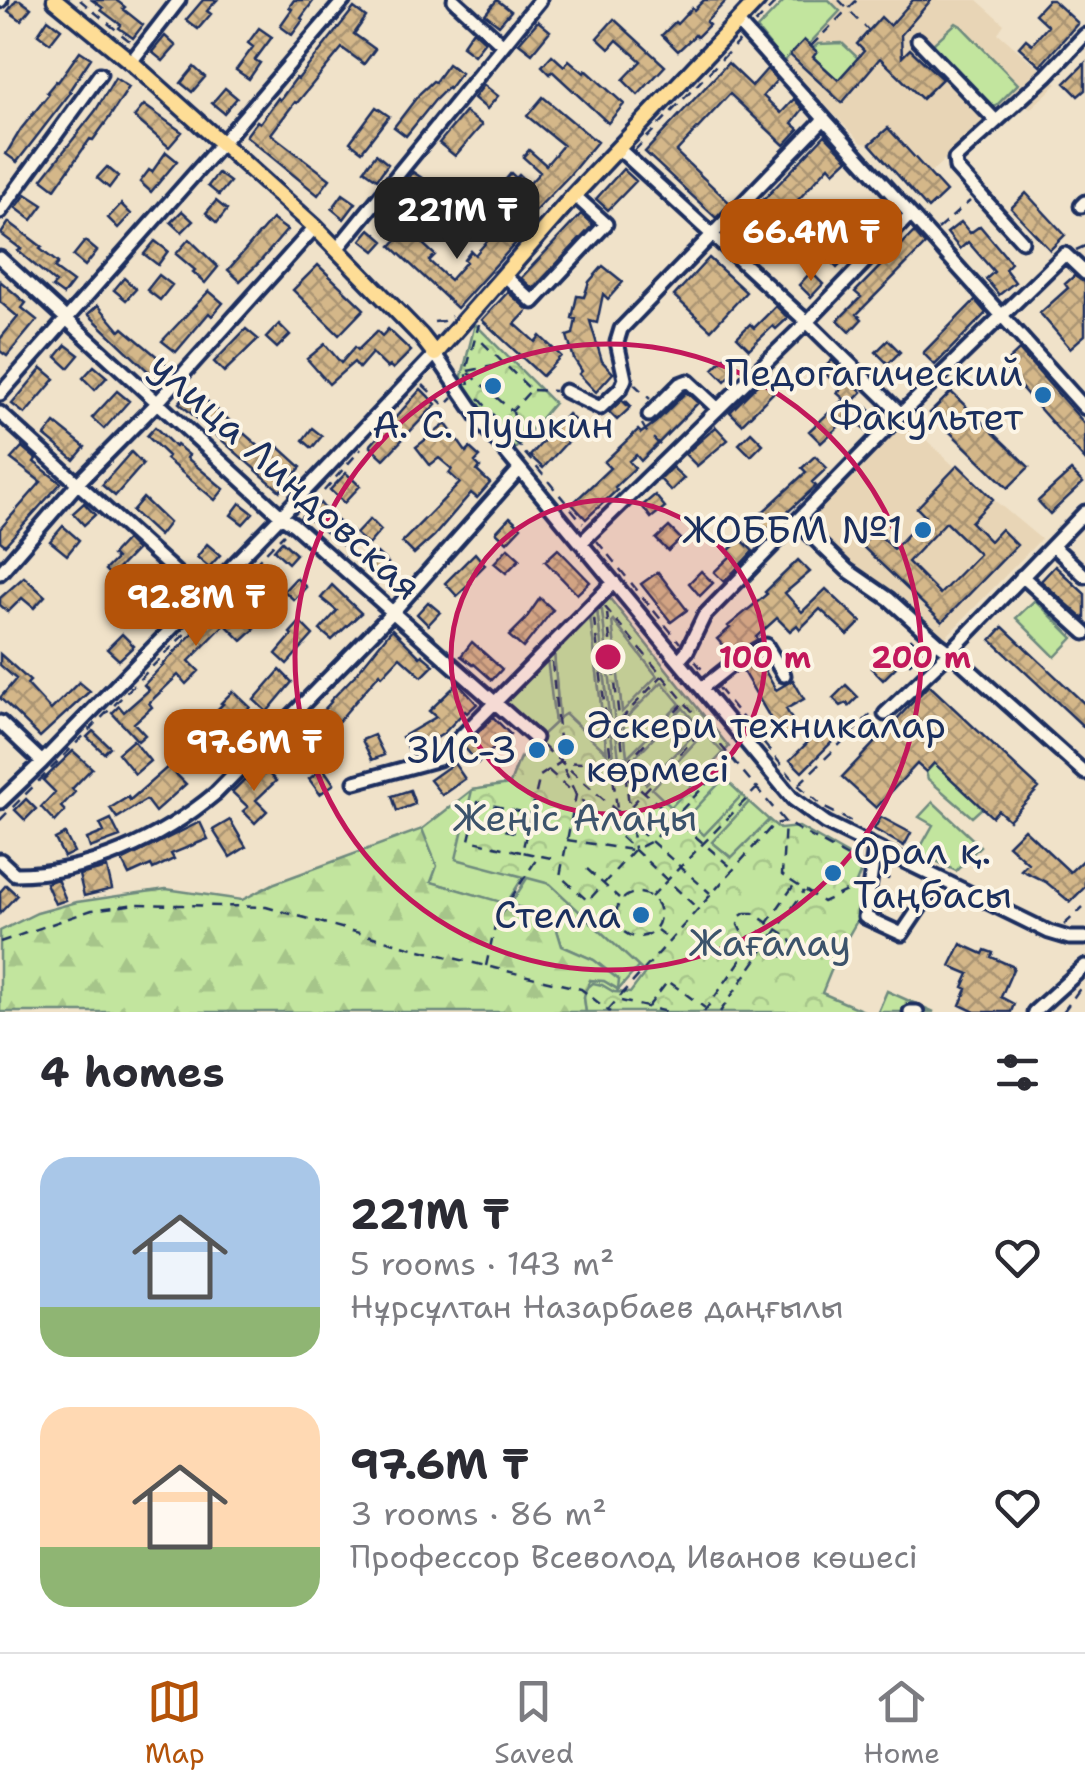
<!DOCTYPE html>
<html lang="en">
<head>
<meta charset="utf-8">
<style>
  :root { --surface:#fff; --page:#f7f7f7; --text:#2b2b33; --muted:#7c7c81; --line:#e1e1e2; --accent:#b45309 }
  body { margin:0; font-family:"Shantell Sans",sans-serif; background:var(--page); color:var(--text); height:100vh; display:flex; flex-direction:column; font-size:38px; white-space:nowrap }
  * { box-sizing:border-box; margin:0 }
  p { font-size:32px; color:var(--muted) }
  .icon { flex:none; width:55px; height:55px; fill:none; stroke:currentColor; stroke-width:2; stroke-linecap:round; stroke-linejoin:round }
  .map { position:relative; height:1012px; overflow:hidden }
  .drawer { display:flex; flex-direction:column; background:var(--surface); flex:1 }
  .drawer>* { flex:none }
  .price { position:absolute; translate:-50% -85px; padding:0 22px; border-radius:20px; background:var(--accent); color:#fff; font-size:32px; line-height:65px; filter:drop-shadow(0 2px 5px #0008) }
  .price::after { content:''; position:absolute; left:50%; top:60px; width:30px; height:22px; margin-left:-15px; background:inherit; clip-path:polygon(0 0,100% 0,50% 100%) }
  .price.selected { background:#222; color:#fff }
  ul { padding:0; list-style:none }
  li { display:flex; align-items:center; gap:30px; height:250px; padding:0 40px }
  li span { display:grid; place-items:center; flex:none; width:280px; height:200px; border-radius:30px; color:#555 }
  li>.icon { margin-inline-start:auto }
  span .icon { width:120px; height:120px; fill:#fffc; stroke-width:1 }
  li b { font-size:42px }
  h2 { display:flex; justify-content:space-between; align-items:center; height:120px; padding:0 40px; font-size:42px }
  .tab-bar { display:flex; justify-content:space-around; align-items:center; height:140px; border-top:2px solid var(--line); background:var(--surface); font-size:28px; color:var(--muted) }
  .tab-bar a { display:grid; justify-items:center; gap:5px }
  .tab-bar .selected { color:var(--accent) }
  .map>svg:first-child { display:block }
  .built { fill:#e8d5b6 }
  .green { fill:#c2e59e; stroke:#6e8a7e; stroke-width:2.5 }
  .forest { fill:url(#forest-firs); stroke:#6e8a7e; stroke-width:2.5 }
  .park { fill:url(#park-crowns); stroke:#6e8a7e; stroke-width:2.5; fill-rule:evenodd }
  .building { fill:url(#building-cross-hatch); stroke:#1b2f5e; stroke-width:2.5; fill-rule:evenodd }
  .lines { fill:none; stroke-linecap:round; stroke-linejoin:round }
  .minor-casing { stroke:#1b2f5e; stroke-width:19 }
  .major-casing { stroke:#1b2f5e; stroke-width:21 }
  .path { stroke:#1b2f5e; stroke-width:2.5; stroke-dasharray:10 8; stroke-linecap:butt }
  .minor { stroke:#fcf5e5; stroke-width:11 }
  .major { stroke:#fedd96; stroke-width:14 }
  .ring { fill:none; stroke:#c2185b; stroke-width:5 }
  .poi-dot { fill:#1f6fb2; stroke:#fcf5e5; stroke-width:4 }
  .labels { text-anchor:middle; stroke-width:8; stroke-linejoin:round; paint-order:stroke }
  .poi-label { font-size:38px; fill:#1b2f5e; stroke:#fcf5e5; text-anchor:end }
  .street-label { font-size:38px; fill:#1b2f5e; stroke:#fcf5e5 }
  .park-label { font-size:38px; fill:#3c536b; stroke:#fcf5e5 }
  .centre { fill:#c2185b; stroke:#fcf5e5; stroke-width:5 }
  .ring-label { font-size:30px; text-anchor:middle; font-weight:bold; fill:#c2185b; stroke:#fcf5e5; stroke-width:8; stroke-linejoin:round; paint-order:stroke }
</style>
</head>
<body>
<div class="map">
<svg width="1085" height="1012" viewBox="0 0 1085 1012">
  <defs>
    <pattern id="forest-firs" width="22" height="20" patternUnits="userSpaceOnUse" patternTransform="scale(2.5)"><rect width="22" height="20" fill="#c2e59e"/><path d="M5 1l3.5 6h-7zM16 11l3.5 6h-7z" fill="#a6c58a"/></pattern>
    <pattern id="park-crowns" width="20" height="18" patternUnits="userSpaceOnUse" patternTransform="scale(2.5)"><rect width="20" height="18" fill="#c2e59e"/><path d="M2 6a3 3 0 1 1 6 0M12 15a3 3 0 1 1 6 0" fill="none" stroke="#a6c58a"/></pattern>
    <pattern id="building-cross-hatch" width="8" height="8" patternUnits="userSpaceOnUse" patternTransform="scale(2.5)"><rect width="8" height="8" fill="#d4b789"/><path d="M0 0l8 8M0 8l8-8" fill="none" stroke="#ab9573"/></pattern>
  </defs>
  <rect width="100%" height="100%" fill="#f0e2c9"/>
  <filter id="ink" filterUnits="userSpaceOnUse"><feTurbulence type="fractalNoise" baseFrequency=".01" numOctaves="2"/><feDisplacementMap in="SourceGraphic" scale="20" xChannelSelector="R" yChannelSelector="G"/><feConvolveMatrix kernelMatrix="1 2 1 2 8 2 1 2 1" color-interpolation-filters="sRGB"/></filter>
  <g filter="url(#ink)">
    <path class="built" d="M785 0H977L1004 24 998 33 1057 84 1030 109 1025 104 993 134 983 124 930 173 946 192 928 209 870 144 862 143 787 67 757 29Z
      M905 420 954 466 958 465 993 499 1041 539 942 641 805 522Z"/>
    <path class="green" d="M785 0H829L840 11 809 44 804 41 783 62 757 29Z
      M956 23 961 26 1018 84 996 106 992 107 934 49V43Z
      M842 43 858 58 838 80 813 57 817 52 813 48 818 44Z
      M1035 600 1073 638 1055 657 1016 618Z
      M602 609 620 759 614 760 597 610Z
      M590 614 607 754 566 714 559 720 554 652Z
      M611 618 657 676 622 713Z
      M548 658 555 723 542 736 505 703Z
      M662 681 681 704 627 758 623 721Z
      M684 707 700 727 646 784 629 769 628 764Z
      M705 732 723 753 671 807 651 789Z
      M519 760 534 860 506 904 431 882 422 829 472 790 510 784Z
      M935 763 982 808 972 817 928 779 926 772Z
      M724 778 742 795 704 835 685 819Z
      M749 802 769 820 732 858 712 842Z
      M933 802 980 846 956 871 918 852 933 825 919 817Z
      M538 861 662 940 605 1005 586 989 590 980 604 981 617 989 619 980 594 960 562 946 553 917 510 905Z"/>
    <path class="forest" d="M422 829 437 866 431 882 553 917 562 946 594 960 619 980 618 989 604 981 590 980 584 997 586 1012H0V931L37 913 77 902 166 889 242 900 275 883Z"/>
    <path class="park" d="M475 324 554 403 515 449 468 394 462 384V376Z
      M607 595 729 747 723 753 704 732 652 789 671 807 710 766 724 778 686 819 704 835 742 795 749 802 712 842 731 858 769 820 780 829 799 827 864 864 854 888 865 893 858 919 837 956 822 993 866 1012H586L584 997 586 989 593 983 602 985 614 992 630 993 645 973 550 884 456 859 472 790 510 784 519 760 541 737 504 702ZM597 610H602L619 759H614ZM590 615 607 753 565 714 559 718 554 652ZM613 620 657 676 622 712 612 621ZM547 659 555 723 542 735 506 702ZM662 682 680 704 627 757 623 721ZM683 708 700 728 646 784 629 769 628 764Z
      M887 991 934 1012H878Z"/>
    <path class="building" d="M16 0H20L31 8 21 20 8 11Z
      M92 0H116L125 7 123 9 143 25 133 38 119 28 121 25 101 10 103 8Z
      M203 0H217L207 11 211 14 198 29 186 20Z
      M294 0H314L301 18 303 20 292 35 280 26 292 9 289 7Z
      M497 0 511 11 499 25 485 14Z
      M704 0H727L706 22 709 25 697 37 695 35 678 51 662 35 675 22 677 24 692 8 694 10Z
      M913 0H931L901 35 902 57 910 49 942 79 922 99 880 58 842 103 790 55 804 40 817 52 813 57 838 80 864 51 857 44 881 17 890 26Z
      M1048 0H1053L1078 23 1040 66 1019 47 1026 39 1032 44 1048 26 1035 14Z
      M354 8 366 17 354 34 375 49 364 64 342 48 297 103 295 102 271 134 330 179 318 195 246 136 257 121 260 123 278 98 280 100 296 78 298 79Z
      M48 19 61 29 50 43 38 34Z
      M614 19 665 66 638 95 623 80 641 61 617 40 609 49 597 38Z
      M538 21 550 31 532 53 519 43Z
      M259 28 272 37 255 60 260 63 249 79 236 70 253 47 248 43Z
      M473 30 485 41 474 55 462 46Z
      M165 36 176 46 163 61 152 52Z
      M80 51 91 58 69 91 71 92 17 162 6 154 21 129 49 94 47 92 56 81 58 82Z
      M552 55 564 66 569 60 584 73 586 70 624 104 608 123 552 71 550 74 542 66Z
      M728 63 752 86 767 69 777 80 763 96 781 113 794 99 803 109 792 123 799 129 784 145 730 94 676 152 730 203 716 218 645 152Z
      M1085 63V90L1078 96 1065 83Z
      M448 64 461 73 449 89 448 87 435 100 406 136 394 127 420 93 433 81 435 82Z
      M194 67 205 77 192 92 181 83Z
      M115 78 129 87 109 118 93 140 90 139 55 189 42 179 96 110Z
      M484 85 498 96 487 109 474 98Z
      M225 88 237 98 224 113 212 103Z
      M543 97 597 142 568 177 530 216 509 198 512 194 501 185 511 173 516 178 519 175 529 184 540 172 523 157 529 150 546 165 563 145 527 116Z
      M144 105 182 132 169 147 134 117Z
      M376 107 389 116 362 151 350 142Z
      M465 112 482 125 455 156 439 143Z
      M888 128 946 192 928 209 870 144Z
      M825 135 848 159 834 172 829 166 788 211 782 206 761 226 750 214Z
      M166 152 177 161 151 192 140 182 149 170 152 172Z
      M376 154 388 164 377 179 364 170Z
      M107 167 118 176 109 188 97 178Z
      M623 169 636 181 608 210 596 199Z
      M413 172 425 180 405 207 394 199Z
      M218 173 230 182 219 195 208 186Z
      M1026 193 1065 235 1050 250 1011 208Z
      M26 194 43 205 32 220 16 208Z
      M343 194 356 203 344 219 332 209Z
      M884 199 896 212 863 242 851 229Z
      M216 201 227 210 217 223 206 213Z
      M121 204 131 214 118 228 108 218Z
      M182 211 193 221 182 232 171 222Z
      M581 214 593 225 533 289 521 278Z
      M272 219 287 230 258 264 240 281 228 270Z
      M505 221 522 236 457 308 391 246 411 225 428 241 424 245 435 255 429 261 450 280 466 262 464 260 471 251 475 255Z
      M9 222 42 247 40 249 58 263 54 268 73 282 63 295 52 287 56 283 18 251 21 249 1 234Z
      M961 222 970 233 980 226 1011 263 1005 269 1015 282 999 295 986 279 994 272 968 242 960 249 947 233Z
      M370 229 384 241 375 251 361 240Z
      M914 232 925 245 857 314 862 319 850 332 838 320 861 297 855 292Z
      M768 233 780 245 768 258 756 246Z
      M189 239 218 267 205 283 193 272 195 270 176 254Z
      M85 241 97 251 85 266 73 256Z
      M155 241 168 251 158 265 144 254Z
      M838 243 849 256 837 268 825 256Z
      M709 258 746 292 711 330 674 296Z
      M318 265 364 309 339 335 293 290Z
      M603 266 623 282 608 299 603 294 597 323 590 321 602 361 613 373 596 392 579 374 582 371 574 359 567 336 573 334 576 319 572 318 577 296 584 297 589 282Z
      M811 272 823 284 811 297 799 285Z
      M159 275 172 285 160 300 147 290Z
      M1074 276 1085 282V335L1070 348 1040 313 1068 288 1065 284Z
      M124 278 136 289 126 300 114 290Z
      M0 281 26 303 22 308 37 320 7 356 0 351V339L18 317 0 302Z
      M209 291 223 303 212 316 209 313 176 352 162 341Z
      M508 292 528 310 515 324 535 342 540 336 561 356 542 376 482 320Z
      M975 300 986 313 935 365 923 353Z
      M98 305 120 331 123 328 166 364 155 378 88 314Z
      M776 306 788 318 776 329 773 326 749 349 737 337 750 324 754 328Z
      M279 324 290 335 277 348 266 338Z
      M246 329 258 339 224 372 214 362Z
      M388 329 411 351 393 369 390 366 387 368 372 353 359 368 354 362 329 384 307 359 325 344 341 363 355 347 358 350 377 331 382 336Z
      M888 340 900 352 888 364 876 352Z
      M66 345 79 355 68 368 56 357Z
      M1019 350 1085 424V460L1002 366Z
      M726 356 738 368 725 381 713 369Z
      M832 360 862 392 844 410 850 416 821 443 809 431 844 399 837 393 841 389 822 370Z
      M94 366 107 377 95 390 83 378Z
      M42 368 55 379 25 414 12 404Z
      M763 379 775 391 742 424 730 412Z
      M192 388 271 457 279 447 301 467 280 491 179 403Z
      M421 389 436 404 384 459 370 446Z
      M117 391 129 401 104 429 92 418Z
      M686 392 698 403 641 461 636 455 629 461 635 468 615 487 617 490 586 519 572 504 610 468 604 462 638 430 641 433 656 422Z
      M951 392 1029 467 1008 488 930 413Z
      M622 400 630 408 617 420 609 412Z
      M868 408 880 421 868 433 856 421Z
      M568 414 581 427 543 468 530 456Z
      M55 423 85 447 74 460 45 436Z
      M446 424 466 452 470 448 480 457 475 462 480 467 477 471 490 483 477 498 471 493 434 536 414 554 402 542 460 483 449 473 452 469 439 458 430 465 416 447Z
      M155 427 175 447 177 445 189 455 187 458 224 489 215 500 166 459 168 456 147 436Z
      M716 427 728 440 697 466 685 454Z
      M312 428 322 436 312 448 303 440Z
      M751 432 763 444 751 456 739 444Z
      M22 447 36 459 34 462 61 483 5 545 0 541V529L41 482 11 459Z
      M131 452 143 464 115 496 102 485Z
      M815 456 827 468 812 482 816 486 767 531 755 519 806 472 802 468Z
      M958 465 993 499 971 522 990 541 1001 529 1017 545 942 622 861 545 875 531 894 549 925 516 917 508ZM946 522 979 554 940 594 908 562Z
      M672 467 684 478 671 491 660 479Z
      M1071 471 1083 483 1050 514 1038 501Z
      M346 473 360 486 344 503 330 490Z
      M655 495 665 507 651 518 642 506Z
      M143 498 169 523 159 536 132 511Z
      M84 503 95 515 84 525 73 513Z
      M240 503 253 513 243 524 231 515Z
      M320 503 330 515 352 532 342 545 306 517Z
      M510 517 521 527 507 542 496 532Z
      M370 519 381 530 368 545 356 534Z
      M63 526 79 540 67 555 50 541Z
      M669 527 681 539 668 551 656 539Z
      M741 539 753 551 724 582 714 572 732 555 728 551Z
      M126 540 136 550 111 576 105 570 116 559 112 555Z
      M282 541 296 554 288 563 274 550Z
      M207 544 220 555 209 567 197 557Z
      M508 548 520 559 506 573 494 563Z
      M558 549 590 582 577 594 545 561Z
      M377 553 388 563 375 576 364 566Z
      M475 553 485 565 469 581 471 583 457 596 445 583Z
      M798 560 810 572 785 593 802 612 826 589 861 622 848 635 820 609 800 629 797 625 790 631 777 618 756 637 758 639 731 655 717 639 730 628 728 626 767 594 765 592Z
      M260 565 271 576 237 611 255 629 242 641 225 624 189 661 199 671 186 684 178 675 149 703 152 707 134 723 145 735 138 741 112 713 119 706 124 712 149 690 144 685 223 601Z
      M1055 566 1085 594V620L1041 581Z
      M138 570 148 579 137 591 127 582Z
      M701 571 713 583 700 596 689 583Z
      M658 572 687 610 671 622 641 584Z
      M24 577 45 596 34 608 22 598 8 612 0 605V598Z
      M296 578 306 587 294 600 284 591Z
      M332 585 361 613 332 640 320 630 337 611 321 598Z
      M540 598 553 610 523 648 509 636 525 620Z
      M136 599 146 611 133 623 123 611Z
      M428 602 440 612 428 625 417 614Z
      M300 622 313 635 287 664 276 654 292 635 290 633Z
      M1003 627 1085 704V728L991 640Z
      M392 629 420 657 422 655 434 665 422 677 400 657 382 676 380 673 337 723 326 734 324 732 302 758 289 747 331 702 330 701 356 674Z
      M122 634 134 646 119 660 107 649Z
      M911 639 923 651 910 663 905 658 883 680 871 668 884 656 889 660Z
      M472 642 502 669 492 680 474 664 473 665 461 656Z
      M0 654 30 681 27 684 51 710 79 682 90 691 40 737 0 698 16 679 0 665Z
      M759 660 776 690 793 680 804 699 786 709 798 730 783 738 781 734 776 737 771 728 775 726 742 670Z
      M280 670 292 682 267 712 254 700Z
      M458 683 477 704 467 713 465 711 443 734 411 754 402 737 436 717 429 711Z
      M846 685 858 697 849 706 847 703 841 706 833 698Z
      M929 685 1039 788 1009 820 998 810 992 817 934 763 926 772 917 764 876 808 842 777Z
      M233 691 250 707 238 719 235 716 216 733 176 774 186 784 155 812 146 800 117 818 110 808 128 797 130 800 177 759 172 754 223 704 221 703Z
      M493 717 510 734 478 763 464 747Z
      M826 724 838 736 802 772 790 760Z
      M93 731 110 747 104 753 87 737Z
      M374 735 384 755 372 760 362 740Z
      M133 740 150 761 135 774 118 753Z
      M73 751 92 768 72 789 75 792 61 807 65 811 55 822 41 807 55 792 43 780Z
      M454 763 465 779 442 795 430 780Z
      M323 768 334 784 320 794 309 779Z
      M264 769 276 781 256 800 267 811 255 823 243 811 248 807 232 792 245 779 249 783Z
      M410 790 415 804 397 811 392 796Z
      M26 799 36 809 25 820 15 810Z
      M881 817 911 833 904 846 874 829Z
      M111 819 120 837 90 848 87 839 104 832 100 824Z
      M230 820 246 847 230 857 213 830Z
      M200 822 208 839 171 854 174 859 153 869 151 865 129 875 122 861Z
      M1024 829 1070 872 1085 858V887L1070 902 1046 882 1021 870 1028 863 1008 845Z
      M65 834 74 852 64 857 55 839Z
      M107 868 112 889 84 896 79 875Z
      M57 879 66 900 55 904 46 883Z
      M6 885 17 895 0 913V892Z
      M961 944 983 954 985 950 993 953 991 957 1014 967 1001 997 1014 1004 1011 1012H975L960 1005 967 989 963 987 969 974 950 966Z"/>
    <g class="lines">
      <defs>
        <path id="minor" d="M454 0 503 45
          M0 1 1 0
          M737 22 1085 408
          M918 40 996 121
          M131 62 179 0
          M618 148 807 322 901 414
          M1081 206 1085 202
          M0 212 100 74
          M1022 241 956 168 955 159 1047 75 1085 35
          M337 249 540 0
          M0 258 281 516 294 525 535 738
          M504 275 533 302 606 224 574 195
          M565 391 600 408 621 388 625 379 617 342 621 329 824 119
          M0 394 222 143 344 0
          M0 413 203 597
          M649 415 680 384 688 381 718 409
          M796 521 847 570 889 599 939 644 950 652 1085 773
          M581 543 807 322 910 215
          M1053 546 1085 576
          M0 573 78 483 158 402 315 227
          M1022 576 1085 633
          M679 660 687 651 704 616 901 414 1065 254 1085 273
          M702 688 730 666 766 645 784 675
          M885 714 950 652 1085 512
          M0 722 42 762
          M355 782 439 759 614 582
          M0 802 42 762 281 516 435 354 484 426 793 799 826 823 1049 932 1069 938H1085
          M875 848 865 917 902 934 939 879
          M0 860 15 874C88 874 161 839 216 793L393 612 519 470
          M910 1012H917
          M1034 1012 1085 966"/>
        <path id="major" d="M55 0 131 62 315 227 421 336 435 354 574 195 758 0"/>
      </defs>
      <use href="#minor" class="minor-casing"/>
      <use href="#major" class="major-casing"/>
      <path class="path" d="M80 0 132 43
        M839 0 869 31
        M755 24 778 0
        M811 46 857 0
        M634 151 739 41
        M938 229 970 201
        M1076 250 1085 246
        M434 322 443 321 451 316
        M468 371 504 364
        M469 373 512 411 531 390 477 337
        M469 384 466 371 479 324
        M634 384 650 399
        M423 385 445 406 453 398
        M533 390 555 391
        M479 398 583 523
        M625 400 637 412
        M513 412 521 448
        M642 424 646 431 663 448
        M300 518 361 449
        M597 541 680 643
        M605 607 785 822 860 864
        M607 613 634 849
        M594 619 617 809
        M695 661 706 674
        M552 662 561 762 576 795 697 908
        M718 688 798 785 825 808 852 822
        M620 720 662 676
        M543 746 710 893
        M613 765 732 868
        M548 770 576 795 560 876 588 901 634 850 652 841 730 759
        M799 784 872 713
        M631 806 704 728
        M0 820 284 534
        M505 830 523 834
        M567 840 632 850
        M521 852 469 840 478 802 531 814
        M551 858 522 852 540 776 561 762 624 765 683 704
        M587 869 619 898
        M881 875 888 879 892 871
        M616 915a22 22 0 1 1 44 0a22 22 0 1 1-44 0Z
        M651 897 764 781
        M745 913H753L790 938 793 945 792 952 785 956H778L741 931 738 925 739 917Z
        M1064 925 1083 907
        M657 930 670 940
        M0 942 92 910 136 904 266 907 420 950 581 989 610 1012
        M486 966 496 921 538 857
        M621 1001 668 1012
        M648 1007 668 981 705 1008
        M608 1010 774 824 785 822 782 875 823 902 857 886 860 888
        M704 1012 794 885
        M720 1012 804 891
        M1063 1012 1084 983"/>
      <use href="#minor" class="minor"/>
      <use href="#major" class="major"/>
    </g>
  </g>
  <circle cx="608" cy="657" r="157" fill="#c2185b" fill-opacity=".12"/>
  <g class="ring">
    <circle cx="608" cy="657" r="157"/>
    <circle cx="608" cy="657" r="313"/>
  </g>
  <g class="poi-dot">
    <circle cx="493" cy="386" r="10"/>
    <circle cx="1043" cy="395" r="10"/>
    <circle cx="923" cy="530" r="10"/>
    <circle cx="566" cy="747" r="10"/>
    <circle cx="537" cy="750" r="10"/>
    <circle cx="833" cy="873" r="10"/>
    <circle cx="641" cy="915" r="10"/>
  </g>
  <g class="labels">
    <g class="poi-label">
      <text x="1023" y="386">Педогагический<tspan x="1023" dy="44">Факультет</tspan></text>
      <text x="493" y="438" text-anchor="middle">А. С. Пушкин</text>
      <text x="903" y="543">ЖОББМ №1</text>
      <text x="586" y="738" text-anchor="start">Әскери техникалар<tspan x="586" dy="44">көрмесі</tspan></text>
      <text x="517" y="763">ЗИС-3</text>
      <text x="853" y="864" text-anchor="start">Орал қ.<tspan x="853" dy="44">Таңбасы</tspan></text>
      <text x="621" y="928">Стелла</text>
    </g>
    <g class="street-label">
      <text transform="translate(286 476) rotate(42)" y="13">улица Линдовская</text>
    </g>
    <g class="park-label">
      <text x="575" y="831">Жеңіс Алаңы</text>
      <text x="770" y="956">Жағалау</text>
    </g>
  </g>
  <circle cx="608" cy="657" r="15" class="centre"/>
  <g class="ring-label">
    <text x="765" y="668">100 m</text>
    <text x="921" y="668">200 m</text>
  </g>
</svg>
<b class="price selected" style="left:457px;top:262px">221M ₸</b>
<b class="price" style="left:811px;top:284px">66.4M ₸</b>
<b class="price" style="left:196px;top:649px">92.8M ₸</b>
<b class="price" style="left:254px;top:794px">97.6M ₸</b>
</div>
<section class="drawer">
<h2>4 homes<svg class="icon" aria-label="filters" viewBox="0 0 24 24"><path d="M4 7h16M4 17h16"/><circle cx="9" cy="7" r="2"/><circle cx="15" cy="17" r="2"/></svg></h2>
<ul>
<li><span style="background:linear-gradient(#a9c7e8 75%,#8fb573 0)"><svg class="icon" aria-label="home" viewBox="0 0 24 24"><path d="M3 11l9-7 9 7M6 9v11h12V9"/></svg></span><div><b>221M ₸</b><p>5 rooms · 143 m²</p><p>Нұрсұлтан Назарбаев даңғылы</p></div><svg class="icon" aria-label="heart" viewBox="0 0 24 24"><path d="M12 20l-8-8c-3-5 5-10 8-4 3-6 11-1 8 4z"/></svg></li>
<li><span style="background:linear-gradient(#ffd9b3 70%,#8fb573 0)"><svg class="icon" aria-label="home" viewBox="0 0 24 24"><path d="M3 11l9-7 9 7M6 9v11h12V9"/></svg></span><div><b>97.6M ₸</b><p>3 rooms · 86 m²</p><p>Профессор Всеволод Иванов көшесі</p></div><svg class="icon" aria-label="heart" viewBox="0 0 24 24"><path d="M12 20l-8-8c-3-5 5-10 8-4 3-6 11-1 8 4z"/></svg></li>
</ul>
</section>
<nav class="tab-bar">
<a class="selected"><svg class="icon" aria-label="map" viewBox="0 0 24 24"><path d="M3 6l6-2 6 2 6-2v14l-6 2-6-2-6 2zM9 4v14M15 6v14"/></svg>Map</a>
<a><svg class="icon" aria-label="saved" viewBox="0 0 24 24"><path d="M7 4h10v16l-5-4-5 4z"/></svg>Saved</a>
<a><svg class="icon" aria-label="home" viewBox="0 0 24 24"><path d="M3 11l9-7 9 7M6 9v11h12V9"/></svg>Home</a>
</nav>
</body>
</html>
